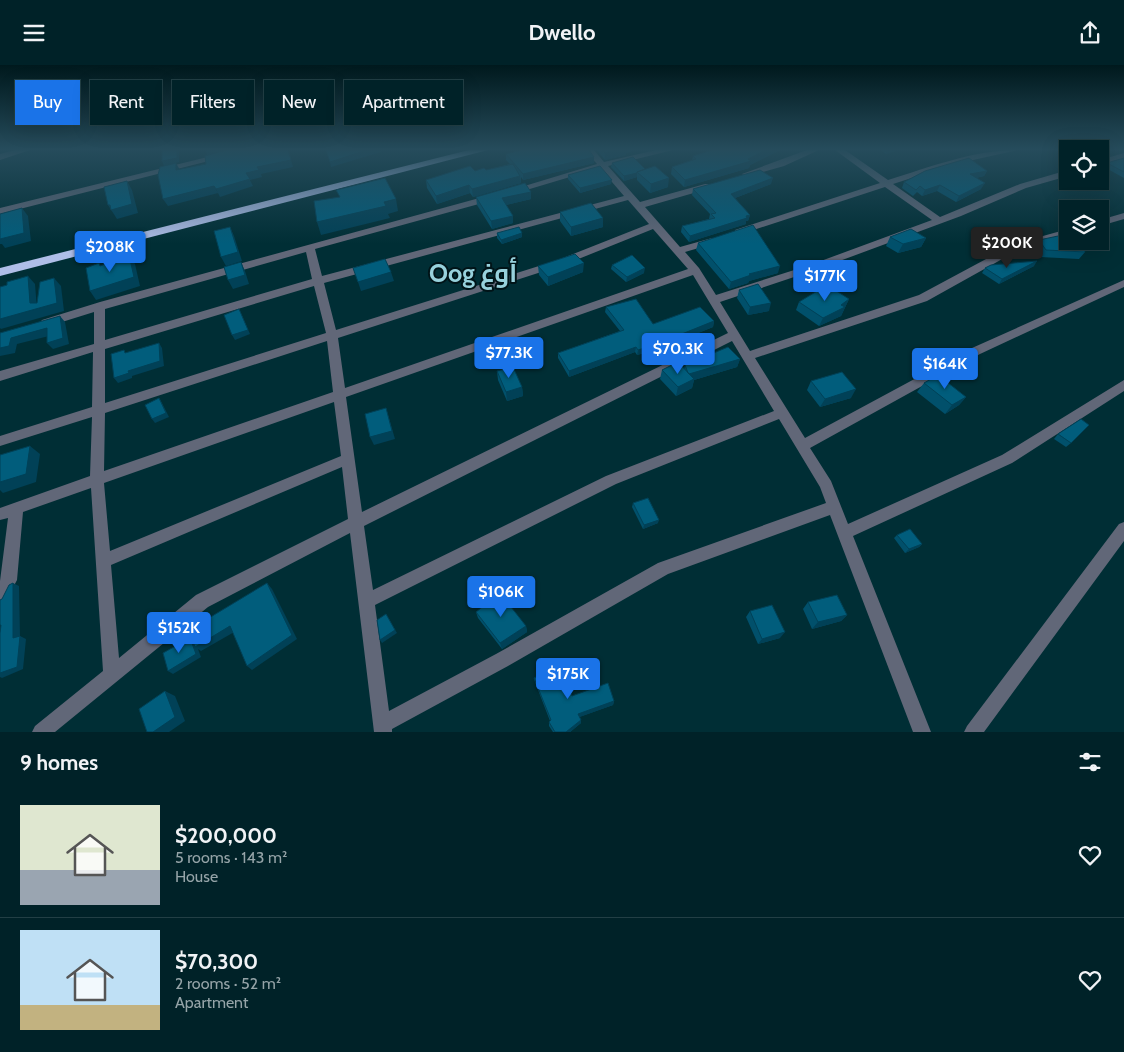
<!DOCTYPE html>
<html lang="en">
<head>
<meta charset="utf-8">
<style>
  :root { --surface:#002228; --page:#0e2f34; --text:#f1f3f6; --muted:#95a4a8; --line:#223f45; --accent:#1a73e8 }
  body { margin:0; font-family:Cabin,Cairo,sans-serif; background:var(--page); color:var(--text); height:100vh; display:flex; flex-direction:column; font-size:19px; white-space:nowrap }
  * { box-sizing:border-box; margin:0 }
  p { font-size:16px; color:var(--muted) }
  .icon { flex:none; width:28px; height:28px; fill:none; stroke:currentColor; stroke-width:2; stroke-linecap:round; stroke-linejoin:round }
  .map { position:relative; height:667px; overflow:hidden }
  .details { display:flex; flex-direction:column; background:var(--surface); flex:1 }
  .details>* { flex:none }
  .guide { position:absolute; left:15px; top:15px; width:500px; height:45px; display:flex; gap:10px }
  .controls { position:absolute; left:1059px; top:75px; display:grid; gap:10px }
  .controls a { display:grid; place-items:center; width:50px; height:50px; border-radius:0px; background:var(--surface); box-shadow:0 5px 20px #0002,0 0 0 1px var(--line); font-size:25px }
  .price { position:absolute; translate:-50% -42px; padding:0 11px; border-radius:5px; background:var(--accent); color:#fff; font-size:16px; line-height:32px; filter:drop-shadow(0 1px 2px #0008) }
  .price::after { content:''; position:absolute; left:50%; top:30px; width:15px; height:11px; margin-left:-8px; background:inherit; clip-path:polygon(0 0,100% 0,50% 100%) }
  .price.active { background:#222; color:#fff }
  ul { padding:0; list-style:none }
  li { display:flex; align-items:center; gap:15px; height:125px; padding:0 20px }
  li+li { border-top:1px solid var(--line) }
  li span { display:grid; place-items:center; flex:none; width:140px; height:100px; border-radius:0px; color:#555 }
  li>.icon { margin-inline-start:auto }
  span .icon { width:60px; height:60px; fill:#fffc; stroke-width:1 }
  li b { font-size:21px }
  h2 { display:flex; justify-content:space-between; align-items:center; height:60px; padding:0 20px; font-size:21px }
  .chip { padding:0 18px; border-radius:0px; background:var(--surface); box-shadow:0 5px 20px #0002,0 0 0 1px var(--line); font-size:18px; line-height:45px }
  .chip.active { background:var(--accent); color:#fff }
  header { display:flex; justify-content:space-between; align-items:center; height:65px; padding:0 20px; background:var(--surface); font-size:22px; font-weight:800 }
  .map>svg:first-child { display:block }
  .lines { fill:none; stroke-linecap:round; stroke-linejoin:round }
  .minor { fill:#616778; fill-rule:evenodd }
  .highway { fill:#afbee8; fill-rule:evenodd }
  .wall { fill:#01506b }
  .shaded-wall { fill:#014157 }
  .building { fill:#015d7c; stroke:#014157 }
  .labels { text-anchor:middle; stroke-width:4; stroke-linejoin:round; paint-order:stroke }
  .town-label { font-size:25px; font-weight:bold; fill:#97d1dc; stroke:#001418 }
</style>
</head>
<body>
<header><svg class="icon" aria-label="menu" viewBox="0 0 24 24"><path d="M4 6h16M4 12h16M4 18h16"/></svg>Dwello<svg class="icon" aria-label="share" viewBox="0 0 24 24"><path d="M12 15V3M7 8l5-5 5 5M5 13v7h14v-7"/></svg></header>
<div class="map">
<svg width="1124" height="667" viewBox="0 0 1124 667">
  <rect width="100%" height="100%" fill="#002e35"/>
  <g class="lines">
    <path class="minor" d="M15 85H30L0 95V89Z
      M236 85H252L0 149V143Z
      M585 85H594L604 97 656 85H673L608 101 640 137 705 119H711V123L645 142 680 182 712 173 716 174V178L685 187 699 203 716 230 810 200 932 155 885 122 741 169H735V165L880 118 835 85H845L888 115C930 102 973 85 1018 85L955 99 893 119 940 152 1020 119 1068 105V111L1026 123 961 151 818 204 720 237 750 286 919 230 1014 179 1068 164V170L1022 183 927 236 755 293 805 373 972 283 1124 215V222L980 289 810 383 831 416 848 459 1002 390 1124 315V326L1012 398 853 471 931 667H913L830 450 668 509 508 601 392 664V667H374L350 468 208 542 55 667H32L35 661 103 606 91 423 23 447 17 515 6 536 0 539V516L8 453 0 455V443L90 411 92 352 0 381V371L92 342 93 287 0 316V306L94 279V247L46 262 40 258 42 255 100 237 494 129 497 130V134L315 184 322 211 624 131 600 103 513 129 508 126 597 99ZM628 135 649 159 558 195 336 265 324 218ZM653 164 688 204 345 323 338 273 566 199ZM306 187 312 214 105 275V244ZM693 210 728 268 362 447 346 332ZM314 221 326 268 105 338V284ZM327 276 333 327 104 406 105 348ZM732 276 774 346 606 411 373 525 364 461ZM334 337 341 391 110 486 104 418ZM779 354 820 422 826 438 658 498 496 589 389 646 375 540 616 419ZM342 402 348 454 196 530 119 593 111 500Z
      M807 85H819L784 101 746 112 742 109Z
      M1124 88V94L1100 101V95Z
      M1124 148V154L1100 161V155Z
      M1124 457V476L984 667H964L967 661 1119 459Z"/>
    <path class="highway" d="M469 85H488L0 211V203Z"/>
  </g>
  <path class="wall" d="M597 85H636L626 88V90L605 95Z
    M712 85H780L750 100 749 103 684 122 671 109 672 102 692 95 693 91Z
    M881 85H898L886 89Z
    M506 89 594 98 523 115 521 112V118L473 132 470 128 437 139 427 123 426 115 475 106 486 105 510 99 506 95Z
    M1124 93V113L1104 102 1107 98Z
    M612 98 645 104 668 122 650 128 637 115V112L624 116 611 102Z
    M987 106 984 111 976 113 981 124 956 137 937 126 922 131 917 127 913 131 902 123 904 117Z
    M568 110 611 119 580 128 568 114Z
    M771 119 735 133 750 150 748 156H746V159L689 177 681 167 682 161 709 154 710 149 692 130 693 124Z
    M476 132 531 134 506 140 513 151V158L492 164 477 140Z
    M560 147 603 162 571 171 560 156Z
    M497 168 522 172 502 179 497 173Z
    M890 172 926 173 921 182 898 188 886 181Z
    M1039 175 1085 187 1079 194 1040 192 1034 182Z
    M698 178 778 208 749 216 748 218 729 224 696 185Z
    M612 200 644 208 626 217 611 204Z
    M538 201 583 207 548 221 539 210Z
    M1034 201 999 219 982 208 985 203Z
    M739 225 769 246 748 250 737 233Z
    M849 234 841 251 819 261 796 245 799 237Z
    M606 242 653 259 714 256 713 262 656 285 637 290 635 287 569 312 558 293V288L620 266 605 247Z
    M740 294 737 302 694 315 692 323 676 331 660 314 662 305 684 304 685 300Z
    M497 306 522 322 523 331 507 336 498 315Z
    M811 316 851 333 820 342 807 325Z
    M924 318 966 332 959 340 945 349 917 327Z
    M1058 369 1071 378 1066 382 1054 374Z
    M633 438 658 458 643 464 632 442Z
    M897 470 922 479 919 482 905 488 894 473Z
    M808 537 847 550 841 556 812 564 803 544Z
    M750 546 780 573 758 579 746 552Z
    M476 547 526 561 527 567 502 584 478 553Z
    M534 613 572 631 614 636 613 640 579 652 581 658 570 667H553L549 661V657L550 656 535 617Z"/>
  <path class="shaded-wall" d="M177 85H179V97L164 101 162 96Z
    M205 85H227L207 90Z
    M288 85 293 102 261 109 262 112 250 115 253 121 220 132 216 124Z
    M367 85H380L381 87 331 102 330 97Z
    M616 85H636L626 88V90L605 95V88Z
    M766 85H780L750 100 749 103 684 122 685 115 748 94Z
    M887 85H898L886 89Z
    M594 92V98L523 115V109Z
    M176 98 180 105H176Z
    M987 106 984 111 967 115 970 109Z
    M637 108V112L624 116V111Z
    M520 111 521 118 473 132 472 124Z
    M669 113 668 122 650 128 651 119Z
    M773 113 771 119 730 135 731 129Z
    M612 115 611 119 580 128V123Z
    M127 116 132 125 138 148 117 154 108 140Z
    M985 118 981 124 956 137 959 131Z
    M469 120 470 128 437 139 436 131Z
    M940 120 937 126 922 131 925 125Z
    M214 121 218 128 168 141 163 134Z
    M531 127V134L502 141V133Z
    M396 134 398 146 388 149 390 153 321 170 317 157Z
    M22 143 28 151 31 176 5 183 2 179H0V172Z
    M750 150 748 156H746V159L689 177 690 171Z
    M513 151V158L492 164 491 156Z
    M603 153V162L571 171V162Z
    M230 162 234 171 242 196 226 201 221 192Z
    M522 168V172L502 179 501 175Z
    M926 173 921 182 898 188 903 179Z
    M129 190 135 199 140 221 96 235 90 226Z
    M1037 196 1034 201 999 219 1002 214Z
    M241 197 245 206 249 219 233 224 228 215Z
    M584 198 583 207 548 221V212Z
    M780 201 778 208 749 216 748 218 729 224 731 217 749 209Z
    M645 203 644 208 626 217 627 212Z
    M391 207 394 216 361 226 358 217Z
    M28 211 35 219 37 244 54 213 61 221 64 246 1 264 0 263V254L30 238Z
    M849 234 841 251 819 261 823 253Z
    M771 238 769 246 748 250 750 242Z
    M239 244 250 269 235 275 232 270Z
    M60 251 65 257 69 279 53 284 47 278Z
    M714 256 713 262 656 285 637 290 638 285Z
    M47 263 53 270 17 279 15 288 0 291V283L11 273Z
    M159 278 162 283 164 301 132 311V313L118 318 114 313 128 306Z
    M636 282 635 287 569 312V306Z
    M740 294 737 302 694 315 692 323 676 331 678 322 689 309Z
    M522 322 523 331 507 336 506 327Z
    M856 324 851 333 820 342 825 334Z
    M966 332 959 340 945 349 952 340Z
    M159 333 162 338 169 352 155 358 152 354Z
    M386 343 395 374 374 380 370 372Z
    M30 381 40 389 36 417 3 428 0 425V417Z
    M659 455 658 458 643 464 644 460Z
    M922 479 919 482 905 488 909 484Z
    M13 518 19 521 20 571 26 574 23 604 2 613 0 612V608L13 573Z
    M267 518 272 524 297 574 252 605 247 601Z
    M386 549 397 568 382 578 380 575Z
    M847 550 841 556 812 564 818 557Z
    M230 561 236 566 201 586 198 584 201 592 173 609 168 606 190 573 195 576Z
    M526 561 527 567 502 584 500 578Z
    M785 567 780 573 758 579 762 574Z
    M165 626 175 631 185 656 169 667H153Z
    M614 636 613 640 577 653 578 649Z
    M581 655V658L570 667H566Z"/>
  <path class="building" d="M162 85H177V93L162 96Z
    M226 85H288L291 95 257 102 259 105 246 108 250 114 216 124 214 121 163 134 158 110 160 102 176 98V105L206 99 205 91Z
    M326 85H367L330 97Z
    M521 85H589L594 92 523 109 506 89Z
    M603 85H616L605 88Z
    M712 85H766L748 94 751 96 685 115 672 102 696 94 693 91Z
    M633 92 645 104 637 107V108L624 111 612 98Z
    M969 93 987 106 970 109 985 118 959 131 940 120 925 125 920 121 916 125 904 117 925 106Z
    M1124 93V107L1107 98Z
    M513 99 520 111 472 124 469 120 436 131 426 115 470 101 475 106 484 103 486 105Z
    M600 101 612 115 580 123 568 110Z
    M655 101 669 113 651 119 637 107Z
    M760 105 773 113 731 129 750 150 746 151 747 153 690 171 682 161 715 153 711 149 716 148 693 124Z
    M385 113 396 134 384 137 386 141 317 157 314 136 340 132 336 125Z
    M127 116 132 139 111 145 110 140H108L104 122Z
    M525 118 531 127 502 133 513 151 491 156 476 132Z
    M591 138 603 153 571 162 560 147Z
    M22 143 24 168 0 174V149Z
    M753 160 780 201 749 209 751 210 731 217 698 178Z
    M230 162 238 187 221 192 214 166Z
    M519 162 522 168 501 175 497 168Z
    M911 164 926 173 903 179 890 172Z
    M1058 171 1068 172V176H1077L1085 187 1046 185 1039 175Z
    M575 189 584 198 548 212 538 201Z
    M129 190 134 212 90 226 86 203 99 198 100 201Z
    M632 190 645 203 627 212 612 200Z
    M385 194 391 207 358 217 353 203Z
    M1037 196 1002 214 985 203 991 200Z
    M241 197 245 210 228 215 224 202Z
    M28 211 30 238H37L40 217 54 213 57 238 0 254V222L7 220V217Z
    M758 219 771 238 750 242 739 225Z
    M827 220 849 234 841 240 845 242 823 253 799 237Z
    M636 234 653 259 700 242 714 256 657 279 638 285 636 282 569 306 558 288 624 265 606 242Z
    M239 244 248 265 232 270 224 250Z
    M60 251 63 273 47 278V263L11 273 9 281 0 283V268Z
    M159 278 160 296 128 306 129 308 114 313 111 289 124 285 125 288Z
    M728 282 740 294 689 309 688 308 685 300Z
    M678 297 694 314 678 322 662 305Z
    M513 302 522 322 506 327 497 306Z
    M842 307 856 324 825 334 811 316Z
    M938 310 966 332 952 340 924 318Z
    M159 333 166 348 152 354 145 340Z
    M386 343 392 366 370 372 365 349Z
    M1081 354 1089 360 1071 378 1058 369Z
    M30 381 26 409 0 417V390Z
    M648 433 659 455 644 460 633 438Z
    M910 464 922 479 909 484 897 470Z
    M13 518V573L20 571 17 602 0 608V568L1 560H0V535L2 534 9 520Z
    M267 518 292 570 247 601 230 561 195 582 189 565Z
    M500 528 526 561 500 578 476 547Z
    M837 530 847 550 818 557 808 537Z
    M772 540 785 567 762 574 750 546Z
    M386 549 395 565 380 575 377 555Z
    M190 573 196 589 168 606 163 588Z
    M559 601 572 631 608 618 614 636 578 649 581 655 566 667H555L549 657 551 655 534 613Z
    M165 626 175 652 153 667H147L139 644Z"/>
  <linearGradient id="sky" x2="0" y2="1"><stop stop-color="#00191d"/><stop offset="0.47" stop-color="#264c5c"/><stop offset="1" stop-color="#264c5c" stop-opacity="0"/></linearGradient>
  <rect width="1124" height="179" fill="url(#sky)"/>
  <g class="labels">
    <g class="town-label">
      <text x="473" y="217">Oog أوغ</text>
    </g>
  </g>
</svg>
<div class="controls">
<a><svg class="icon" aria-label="locate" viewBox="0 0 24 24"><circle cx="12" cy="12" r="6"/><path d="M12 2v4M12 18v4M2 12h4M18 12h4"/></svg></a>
<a><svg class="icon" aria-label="layers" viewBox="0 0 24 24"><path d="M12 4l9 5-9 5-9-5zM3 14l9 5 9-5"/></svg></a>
</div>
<b class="price active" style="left:1007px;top:204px">$200K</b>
<b class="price" style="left:110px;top:208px">$208K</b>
<b class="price" style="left:825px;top:237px">$177K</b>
<b class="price" style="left:678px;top:310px">$70.3K</b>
<b class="price" style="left:509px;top:314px">$77.3K</b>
<b class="price" style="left:945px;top:325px">$164K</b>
<b class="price" style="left:501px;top:553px">$106K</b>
<b class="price" style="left:179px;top:589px">$152K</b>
<b class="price" style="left:568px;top:635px">$175K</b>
<div class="guide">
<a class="chip active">Buy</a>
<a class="chip">Rent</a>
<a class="chip">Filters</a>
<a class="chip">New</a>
<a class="chip">Apartment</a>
</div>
</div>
<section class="details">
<h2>9 homes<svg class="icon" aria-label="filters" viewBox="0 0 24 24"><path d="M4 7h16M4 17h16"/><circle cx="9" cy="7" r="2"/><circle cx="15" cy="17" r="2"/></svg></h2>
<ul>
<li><span style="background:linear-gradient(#dfe7d0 65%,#9aa5b1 0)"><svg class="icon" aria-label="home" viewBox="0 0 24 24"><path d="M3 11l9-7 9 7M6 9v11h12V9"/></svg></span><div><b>$200,000</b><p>5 rooms · 143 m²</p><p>House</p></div><svg class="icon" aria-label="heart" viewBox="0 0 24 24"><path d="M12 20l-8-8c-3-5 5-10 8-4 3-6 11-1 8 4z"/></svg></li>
<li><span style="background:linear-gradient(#bfe0f5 75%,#c2b280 0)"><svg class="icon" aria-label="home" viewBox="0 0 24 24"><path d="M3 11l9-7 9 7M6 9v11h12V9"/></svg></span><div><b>$70,300</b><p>2 rooms · 52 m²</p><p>Apartment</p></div><svg class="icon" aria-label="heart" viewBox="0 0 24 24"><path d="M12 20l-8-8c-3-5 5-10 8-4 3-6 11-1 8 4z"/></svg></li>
</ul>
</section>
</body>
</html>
